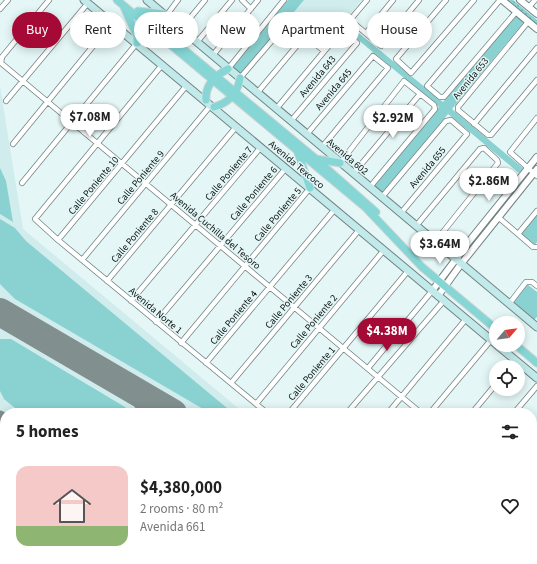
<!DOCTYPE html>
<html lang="en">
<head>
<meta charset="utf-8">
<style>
  :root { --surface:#fff; --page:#f6f6f6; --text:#222; --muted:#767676; --accent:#a50935 }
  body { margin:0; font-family:"Source Sans 3",sans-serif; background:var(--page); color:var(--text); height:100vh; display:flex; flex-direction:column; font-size:15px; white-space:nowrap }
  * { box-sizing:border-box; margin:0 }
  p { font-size:13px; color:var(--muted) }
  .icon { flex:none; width:22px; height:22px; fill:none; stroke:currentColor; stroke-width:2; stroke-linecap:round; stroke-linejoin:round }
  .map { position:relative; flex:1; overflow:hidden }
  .side { position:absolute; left:0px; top:408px; width:537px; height:156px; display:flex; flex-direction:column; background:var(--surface); border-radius:16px 16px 0 0; box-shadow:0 2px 10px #0003 }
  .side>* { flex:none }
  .hud { position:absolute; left:12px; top:12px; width:513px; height:36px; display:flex; gap:8px }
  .needle { width:26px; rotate:61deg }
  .tools { position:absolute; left:489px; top:316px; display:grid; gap:8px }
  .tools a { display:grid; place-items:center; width:36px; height:36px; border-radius:50%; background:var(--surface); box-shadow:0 2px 10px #0003; font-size:20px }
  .price { position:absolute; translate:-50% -34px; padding:0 9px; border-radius:14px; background:#fff; color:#222; font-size:13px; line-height:26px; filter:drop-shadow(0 1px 2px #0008) }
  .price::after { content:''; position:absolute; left:50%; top:24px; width:12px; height:9px; margin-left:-6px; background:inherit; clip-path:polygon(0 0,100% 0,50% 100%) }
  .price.current { background:var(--accent); color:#fff }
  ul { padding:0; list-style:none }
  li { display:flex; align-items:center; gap:12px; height:100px; padding:0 16px }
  li span { display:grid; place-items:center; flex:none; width:112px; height:80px; border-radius:12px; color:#555 }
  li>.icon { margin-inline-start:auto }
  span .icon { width:48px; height:48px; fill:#fffc; stroke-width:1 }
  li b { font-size:17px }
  h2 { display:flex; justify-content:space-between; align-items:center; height:48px; padding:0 16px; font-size:17px }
  .tag { padding:0 14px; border-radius:18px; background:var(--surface); box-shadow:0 2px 10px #0003; font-size:14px; line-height:36px }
  .tag.current { background:var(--accent); color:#fff }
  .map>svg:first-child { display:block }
  .built { fill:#d1ecec }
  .green { fill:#8ad2d1 }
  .garden { fill:url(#garden-dots) }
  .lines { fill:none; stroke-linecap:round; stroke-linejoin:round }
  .taxiway { stroke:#828f8f; stroke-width:11 }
  .runway { stroke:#828f8f; stroke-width:28 }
  .minor-casing { stroke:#738383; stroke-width:6 }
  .tertiary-casing { stroke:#738383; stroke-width:8 }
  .secondary-casing { stroke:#738383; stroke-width:9 }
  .primary-casing { stroke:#d3d4d4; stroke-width:9 }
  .minor { stroke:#fff; stroke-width:4.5 }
  .tertiary { stroke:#fff; stroke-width:6 }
  .secondary { stroke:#c3eaea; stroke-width:7 }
  .primary { stroke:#86d6d6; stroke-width:7 }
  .labels { text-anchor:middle; stroke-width:3; stroke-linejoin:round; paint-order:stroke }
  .street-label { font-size:10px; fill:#0a1010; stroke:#e4f6f6 }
</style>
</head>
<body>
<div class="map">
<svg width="537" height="564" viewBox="0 0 537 564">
  <defs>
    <pattern id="garden-dots" width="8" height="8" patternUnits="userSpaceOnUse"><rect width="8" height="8" fill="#8ad2d1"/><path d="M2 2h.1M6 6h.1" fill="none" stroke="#76b3b2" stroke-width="1.8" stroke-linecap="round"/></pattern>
  </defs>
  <rect width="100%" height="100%" fill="#e4f6f6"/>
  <path class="built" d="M304 0H362L324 45 290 16Z
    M0 86 23 229 244 413H5V559H420L426 564H0Z"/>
  <path class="green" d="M288 0H304L241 75 232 67Z
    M516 15 524 22 452 109 523 168 519 173 448 114 382 193 374 186 439 107 345 29 349 25 443 102Z
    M0 168 6 181 13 222 0 214Z
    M537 214V242L535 245 521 234Z
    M0 219 15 228 26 241 233 413H210L15 299 0 284Z
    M527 284 537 292V317L533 321 512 304Z
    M0 339H11L125 407 130 413H21L4 399 0 391Z
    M88 559H375L372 564H96Z
    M380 559H408L414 564H377Z"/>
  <path class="garden" d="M505 0H513L537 20V26Z"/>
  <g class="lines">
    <path class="taxiway" d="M0 313 7 316
      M119 382 134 394 144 413
      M0 416 5 419
      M0 520 5 564"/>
    <path class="runway" d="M0 312 173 413
      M0 530 5 533
      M49 559 57 564"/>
    <defs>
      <path id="minor" d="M49 0 2 57 1 63 421 413
        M242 0 251 9
        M367 0 350 20 381 46 419 0
        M446 0 396 59 411 73 474 0
        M500 0 427 86 440 97H444L516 12
        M529 7 535 0
        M0 9 8 0
        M166 16 178 0
        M528 22 458 107V110L488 135H491L537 80
        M181 29 205 0
        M366 33 393 0
        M197 42 232 0
        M213 55 258 0
        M162 65 35 219 58 240 267 413
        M228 69 284 0
        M240 78 288 22 324 51
        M257 93 305 36
        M6 101 88 3
        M276 109 342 30 357 43 291 121
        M537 118 510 152 537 176
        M474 124 537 48
        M307 134 373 56 388 68 322 147
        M13 144 112 23
        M340 163 404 81 434 105 435 109 370 187
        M353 174 420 94
        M22 183 137 43
        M382 197 446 121 451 120 467 134 401 213
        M498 217 533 247H537
        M416 226 480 149 484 148 497 160 498 163 435 242
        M518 234 537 211
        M58 240 187 85
        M82 260 211 105
        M107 281 236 127
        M131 301 261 147
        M509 304 526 282H532L537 286
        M156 322 286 168
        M181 343 310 188
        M206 363 335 209
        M511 367 516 361
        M368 368 432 291
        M231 383 359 230
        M256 404 384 250
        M289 413 408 271
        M347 413 441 304
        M388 413 466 319
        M430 413 491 340
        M472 413 496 384
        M514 413 537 386
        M532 439 537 433
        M532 489 537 483
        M532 505 537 509
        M532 539 537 533
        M441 559 447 564
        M431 560V559
        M470 564 474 559
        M511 564 515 559"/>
      <path id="tertiary" d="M502 0 537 29
        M520 0 537 14
        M432 291 471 239 537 157
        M438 296 461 264 537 169"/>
      <path id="secondary" d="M84 0 496 344
        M147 0 537 327
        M497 345 537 378"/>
      <path id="primary" d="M117 0 365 207 422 267 496 329
        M124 7 137 36V43
        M138 11 163 14
        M170 38 316 159 376 212
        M206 100C205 85 216 75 228 69
        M214 107C228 103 238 93 240 78
        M297 150 310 188
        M316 159 340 163
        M516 345 537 363"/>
    </defs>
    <use href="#minor" class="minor-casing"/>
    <use href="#tertiary" class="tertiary-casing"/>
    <use href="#secondary" class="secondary-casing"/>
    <use href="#primary" class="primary-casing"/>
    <use href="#minor" class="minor"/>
    <use href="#tertiary" class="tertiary"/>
    <use href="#secondary" class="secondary"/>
    <use href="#primary" class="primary"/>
  </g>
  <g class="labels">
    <g class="street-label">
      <text transform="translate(317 76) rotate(-50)" y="4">Avenida 643</text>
      <text transform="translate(470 78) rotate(-51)" y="4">Avenida 653</text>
      <text transform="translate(333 89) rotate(-50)" y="4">Avenida 645</text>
      <text transform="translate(348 156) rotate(40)" y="4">Avenida 602</text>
      <text transform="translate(297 164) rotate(40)" y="4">Avenida Texcoco</text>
      <text transform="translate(427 167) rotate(-50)" y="4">Avenida 655</text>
      <text transform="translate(228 173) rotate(-50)" y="4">Calle Poniente 7</text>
      <text transform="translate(140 177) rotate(-50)" y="4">Calle Poniente 9</text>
      <text transform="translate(93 185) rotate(-50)" y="4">Calle Poniente 10</text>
      <text transform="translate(253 193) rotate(-50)" y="4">Calle Poniente 6</text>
      <text transform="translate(277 214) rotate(-50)" y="4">Calle Poniente 5</text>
      <text transform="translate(216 230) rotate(40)" y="4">Avenida Cuchilla del Tesoro</text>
      <text transform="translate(134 235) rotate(-50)" y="4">Calle Poniente 8</text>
      <text transform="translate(288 301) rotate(-50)" y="4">Calle Poniente 3</text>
      <text transform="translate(156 310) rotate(40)" y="4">Avenida Norte 1</text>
      <text transform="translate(233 317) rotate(-50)" y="4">Calle Poniente 4</text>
      <text transform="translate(313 321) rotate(-50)" y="4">Calle Poniente 2</text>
      <text transform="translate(311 373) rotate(-50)" y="4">Calle Poniente 1</text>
    </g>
  </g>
</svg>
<div class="tools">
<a><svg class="needle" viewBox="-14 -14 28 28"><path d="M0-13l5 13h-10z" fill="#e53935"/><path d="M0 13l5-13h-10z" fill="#767676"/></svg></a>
<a><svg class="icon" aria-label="locate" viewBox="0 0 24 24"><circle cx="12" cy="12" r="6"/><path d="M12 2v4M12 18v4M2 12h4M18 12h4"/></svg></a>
</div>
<b class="price" style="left:90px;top:138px">$7.08M</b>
<b class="price" style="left:393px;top:139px">$2.92M</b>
<b class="price" style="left:489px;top:202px">$2.86M</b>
<b class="price" style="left:440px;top:265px">$3.64M</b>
<b class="price current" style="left:387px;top:352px">$4.38M</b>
<div class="hud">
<a class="tag current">Buy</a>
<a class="tag">Rent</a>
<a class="tag">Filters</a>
<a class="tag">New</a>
<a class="tag">Apartment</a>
<a class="tag">House</a>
</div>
<section class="side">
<h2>5 homes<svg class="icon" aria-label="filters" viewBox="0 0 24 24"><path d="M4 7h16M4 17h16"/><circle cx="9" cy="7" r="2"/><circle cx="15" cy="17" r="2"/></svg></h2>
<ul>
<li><span style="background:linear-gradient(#f6c9c9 75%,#8fb573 0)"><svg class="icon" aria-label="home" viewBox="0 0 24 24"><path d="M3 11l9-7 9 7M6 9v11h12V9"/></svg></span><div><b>$4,380,000</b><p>2 rooms · 80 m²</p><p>Avenida 661</p></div><svg class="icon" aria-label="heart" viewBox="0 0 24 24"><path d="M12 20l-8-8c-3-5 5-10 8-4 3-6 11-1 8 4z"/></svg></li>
</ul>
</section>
</div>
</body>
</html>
